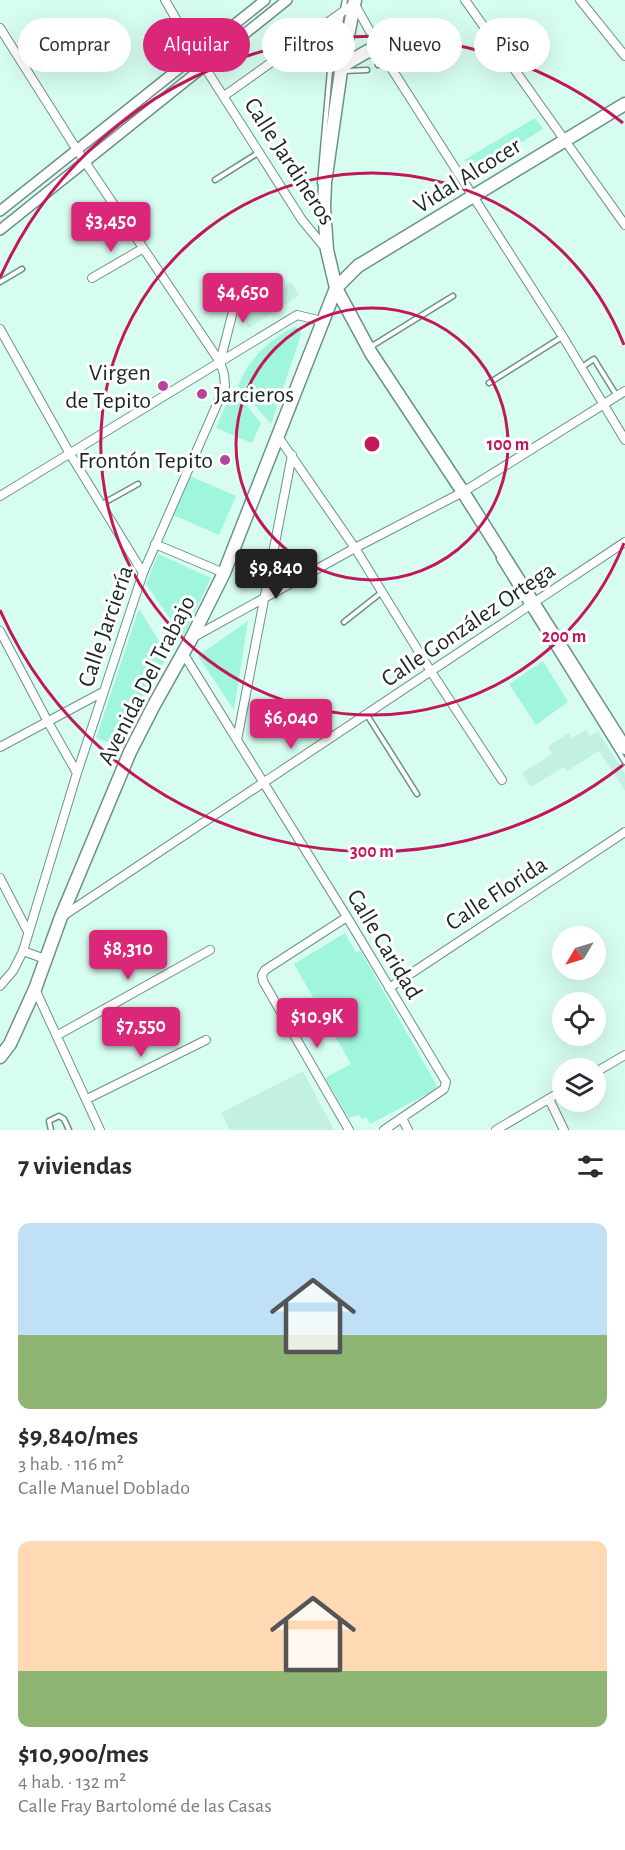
<!DOCTYPE html>
<html lang="es">
<head>
<meta charset="utf-8">
<style>
  :root { --surface:#fff; --page:#f7f7f7; --text:#2b2b33; --muted:#7c7c81; --accent:#db2777 }
  body { margin:0; font-family:"Alegreya Sans",sans-serif; background:var(--page); color:var(--text); height:100vh; display:flex; flex-direction:column; font-size:22px; white-space:nowrap }
  * { box-sizing:border-box; margin:0 }
  p { font-size:20px; color:var(--muted) }
  .icon { flex:none; width:33px; height:33px; fill:none; stroke:currentColor; stroke-width:2; stroke-linecap:round; stroke-linejoin:round }
  .map { position:relative; height:1130px; overflow:hidden }
  .side { display:flex; flex-direction:column; background:var(--surface); flex:1 }
  .side>* { flex:none }
  .guide { position:absolute; left:18px; top:18px; width:590px; height:54px; display:flex; gap:12px }
  .needle { width:39px; rotate:232deg }
  .controls { position:absolute; left:552px; top:926px; display:grid; gap:12px }
  .controls a { display:grid; place-items:center; width:54px; height:54px; border-radius:50%; background:var(--surface); box-shadow:0 6px 24px #0002; font-size:30px }
  .price { position:absolute; translate:-50% -51px; padding:0 14px; border-radius:6px; background:var(--accent); color:#fff; font-size:20px; line-height:39px; filter:drop-shadow(0 2px 3px #0008) }
  .price::after { content:''; position:absolute; left:50%; top:36px; width:18px; height:14px; margin-left:-9px; background:inherit; clip-path:polygon(0 0,100% 0,50% 100%) }
  .price.selected { background:#222; color:#fff }
  ul { padding:0; list-style:none }
  li { display:grid; align-content:center; gap:12px; height:318px; padding:0 18px }
  li span { display:grid; place-items:center; height:186px; border-radius:12px; color:#555 }
  li>.icon { margin-inline-start:auto }
  span .icon { width:108px; height:108px; fill:#fffc; stroke-width:1 }
  li b { font-size:26px }
  h2 { display:flex; justify-content:space-between; align-items:center; height:72px; padding:0 18px; font-size:26px }
  .tag { padding:0 21px; border-radius:27px; background:var(--surface); box-shadow:0 6px 24px #0002; font-size:21px; line-height:54px }
  .tag.selected { background:var(--accent); color:#fff }
  .map>svg:first-child { display:block }
  .built { fill:#c2f0e2 }
  .green { fill:#a0f5dd }
  .lines { fill:none; stroke-linecap:round; stroke-linejoin:round }
  .service-casing { stroke:#6e9187; stroke-width:7 }
  .minor-casing { stroke:#6e9187; stroke-width:10 }
  .tertiary-casing { stroke:#6e9187; stroke-width:12 }
  .primary-casing { stroke:#6e9187; stroke-width:15 }
  .service { stroke:#fff; stroke-width:4 }
  .minor { stroke:#fff; stroke-width:8 }
  .tertiary { stroke:#fff; stroke-width:9 }
  .primary { stroke:#fff; stroke-width:12 }
  .ring { fill:none; stroke:#c2185b; stroke-width:3 }
  .poi-dot { fill:#b6439e; stroke:#fff; stroke-width:2 }
  .labels { text-anchor:middle; stroke-width:6; stroke-linejoin:round; paint-order:stroke }
  .street-label { font-size:24px; fill:#1a2824; stroke:#fff }
  .poi-label { font-size:24px; fill:#1a2824; stroke:#fff; text-anchor:end }
  .centre { fill:#c2185b; stroke:#fff; stroke-width:3 }
  .ring-label { font-size:18px; text-anchor:middle; font-weight:bold; fill:#c2185b; stroke:#fff; stroke-width:6; stroke-linejoin:round; paint-order:stroke }
</style>
</head>
<body>
<div class="map">
<svg width="625" height="1130" viewBox="0 0 625 1130">
  <rect width="100%" height="100%" fill="#d7fdf1"/>
  <path class="built" d="M291 282 299 295 249 328 241 315 262 301 257 294 264 290 269 297Z
    M586 730 590 736 598 731 625 774V791L599 751 567 771 564 767 531 787 522 773 552 754 548 746 569 733 572 738Z
    M303 1071 334 1130H230L221 1113Z"/>
  <path class="green" d="M535 118 543 129 472 173 464 160Z
    M294 327 300 329 301 335 271 424 238 386C248 359 268 341 294 327Z
    M233 389 261 423 252 443 216 428Z
    M190 476 236 496 219 535 173 515Z
    M158 554 211 578 183 637 146 584Z
    M139 609 168 655 117 745 96 738Z
    M248 621 234 710 198 656Z
    M543 661 568 702 536 725 509 684Z
    M345 933 356 953 360 950 437 1086 435 1090 370 1124 366 1117 362 1119 359 1115 349 1118 325 1078 351 1064 294 964Z"/>
  <g class="lines">
    <defs>
      <path id="service" d="M378 65 385 60
        M344 71 367 70
        M215 180 258 153
        M320 183 330 70 345 0
        M0 282 22 269
        M372 346 453 296
        M582 367 594 359 617 396
        M489 383 562 337
        M102 504 138 484
        M499 559 625 762
        M344 622 382 592
        M367 715 417 794
        M51 1130 49 1121 59 1116 64 1119 69 1130"/>
      <path id="minor" d="M165 0 197 55 302 220 326 249
        M465 0 625 225
        M580 0 625 56
        M354 3 386 60 563 337 625 440
        M0 28 77 150 220 362
        M224 96 355 3
        M92 278 142 249
        M0 329 70 454 143 573
        M277 435 355 548 430 670 502 780
        M0 496 297 315 322 321
        M155 544 224 573
        M0 631 48 722 77 773
        M192 638 355 548 463 492 625 391
        M183 653 347 917 446 1082 444 1089 384 1130
        M237 740 292 455
        M0 747 103 692
        M0 878 27 930
        M63 916 625 542
        M347 917 265 970 262 975 263 981 349 1130
        M23 951 45 959
        M0 986 13 971 23 951 77 773 143 573 225 386 224 374 220 362 241 280
        M389 988 625 832
        M35 989 100 1130
        M58 1035 210 950
        M596 1072 625 1055
        M87 1099 206 1040
        M549 1099 564 1130
        M402 1118 408 1130
        M496 1130 562 1091"/>
      <path id="tertiary" d="M0 211 265 0
        M0 230 287 0"/>
      <path id="primary" d="M355 0 341 71 325 183 324 207 327 250 336 288 371 353 463 492 625 748
        M342 66 368 51 382 54
        M0 1057 10 1044 35 989 61 917 130 752 154 705 191 639 224 573 336 288 358 266 625 104"/>
    </defs>
    <use href="#service" class="service-casing"/>
    <use href="#minor" class="minor-casing"/>
    <use href="#tertiary" class="tertiary-casing"/>
    <use href="#primary" class="primary-casing"/>
    <use href="#service" class="service"/>
    <use href="#minor" class="minor"/>
    <use href="#tertiary" class="tertiary"/>
    <use href="#primary" class="primary"/>
  </g>
  <g class="ring">
    <circle cx="372" cy="444" r="136"/>
    <path d="M624 543A271 271 0 1 1 624 345"/>
    <path d="M623 765A407 407 0 0 1 0 610M0 278A407 407 0 0 1 623 123"/>
  </g>
  <g class="poi-dot">
    <circle cx="163" cy="386" r="6"/>
    <circle cx="202" cy="394" r="6"/>
    <circle cx="225" cy="460" r="6"/>
  </g>
  <g class="labels">
    <g class="street-label">
      <text transform="translate(290 161) rotate(57)" y="8">Calle Jardineros</text>
      <text transform="translate(467 175) rotate(-32)" y="8">Vidal Alcocer</text>
      <text transform="translate(468 624) rotate(-34)" y="8">Calle González Ortega</text>
      <text transform="translate(105 626) rotate(-71)" y="8">Calle Jarciería</text>
      <text transform="translate(146 680) rotate(-63)" y="8">Avenida Del Trabajo</text>
      <text transform="translate(496 893) rotate(-33)" y="8">Calle Florida</text>
      <text transform="translate(385 944) rotate(59)" y="8">Calle Caridad</text>
    </g>
    <g class="poi-label">
      <text x="151" y="380">Virgen<tspan x="151" dy="28">de Tepito</tspan></text>
      <text x="214" y="402" text-anchor="start">Jarcieros</text>
      <text x="213" y="468">Frontón Tepito</text>
    </g>
  </g>
  <circle cx="372" cy="444" r="9" class="centre"/>
  <g class="ring-label">
    <text x="508" y="450">100 m</text>
    <text x="564" y="642">200 m</text>
    <text x="372" y="857">300 m</text>
  </g>
</svg>
<div class="controls">
<a><svg class="needle" viewBox="-14 -14 28 28"><path d="M0-13l5 13h-10z" fill="#e53935"/><path d="M0 13l5-13h-10z" fill="#7c7c81"/></svg></a>
<a><svg class="icon" aria-label="locate" viewBox="0 0 24 24"><circle cx="12" cy="12" r="6"/><path d="M12 2v4M12 18v4M2 12h4M18 12h4"/></svg></a>
<a><svg class="icon" aria-label="layers" viewBox="0 0 24 24"><path d="M12 4l9 5-9 5-9-5zM3 14l9 5 9-5"/></svg></a>
</div>
<b class="price" style="left:111px;top:253px">$3,450</b>
<b class="price" style="left:243px;top:324px">$4,650</b>
<b class="price selected" style="left:276px;top:600px">$9,840</b>
<b class="price" style="left:291px;top:750px">$6,040</b>
<b class="price" style="left:128px;top:981px">$8,310</b>
<b class="price" style="left:317px;top:1049px">$10.9K</b>
<b class="price" style="left:141px;top:1058px">$7,550</b>
<div class="guide">
<a class="tag">Comprar</a>
<a class="tag selected">Alquilar</a>
<a class="tag">Filtros</a>
<a class="tag">Nuevo</a>
<a class="tag">Piso</a>
</div>
</div>
<section class="side">
<h2>7 viviendas<svg class="icon" aria-label="filters" viewBox="0 0 24 24"><path d="M4 7h16M4 17h16"/><circle cx="9" cy="7" r="2"/><circle cx="15" cy="17" r="2"/></svg></h2>
<ul>
<li><span style="background:linear-gradient(#bfe0f5 60%,#8fb573 0)"><svg class="icon" aria-label="home" viewBox="0 0 24 24"><path d="M3 11l9-7 9 7M6 9v11h12V9"/></svg></span><div><b>$9,840/mes</b><p>3 hab. · 116 m²</p><p>Calle Manuel Doblado</p></div></li>
<li><span style="background:linear-gradient(#ffd9b3 70%,#8fb573 0)"><svg class="icon" aria-label="home" viewBox="0 0 24 24"><path d="M3 11l9-7 9 7M6 9v11h12V9"/></svg></span><div><b>$10,900/mes</b><p>4 hab. · 132 m²</p><p>Calle Fray Bartolomé de las Casas</p></div></li>
</ul>
</section>
</body>
</html>
